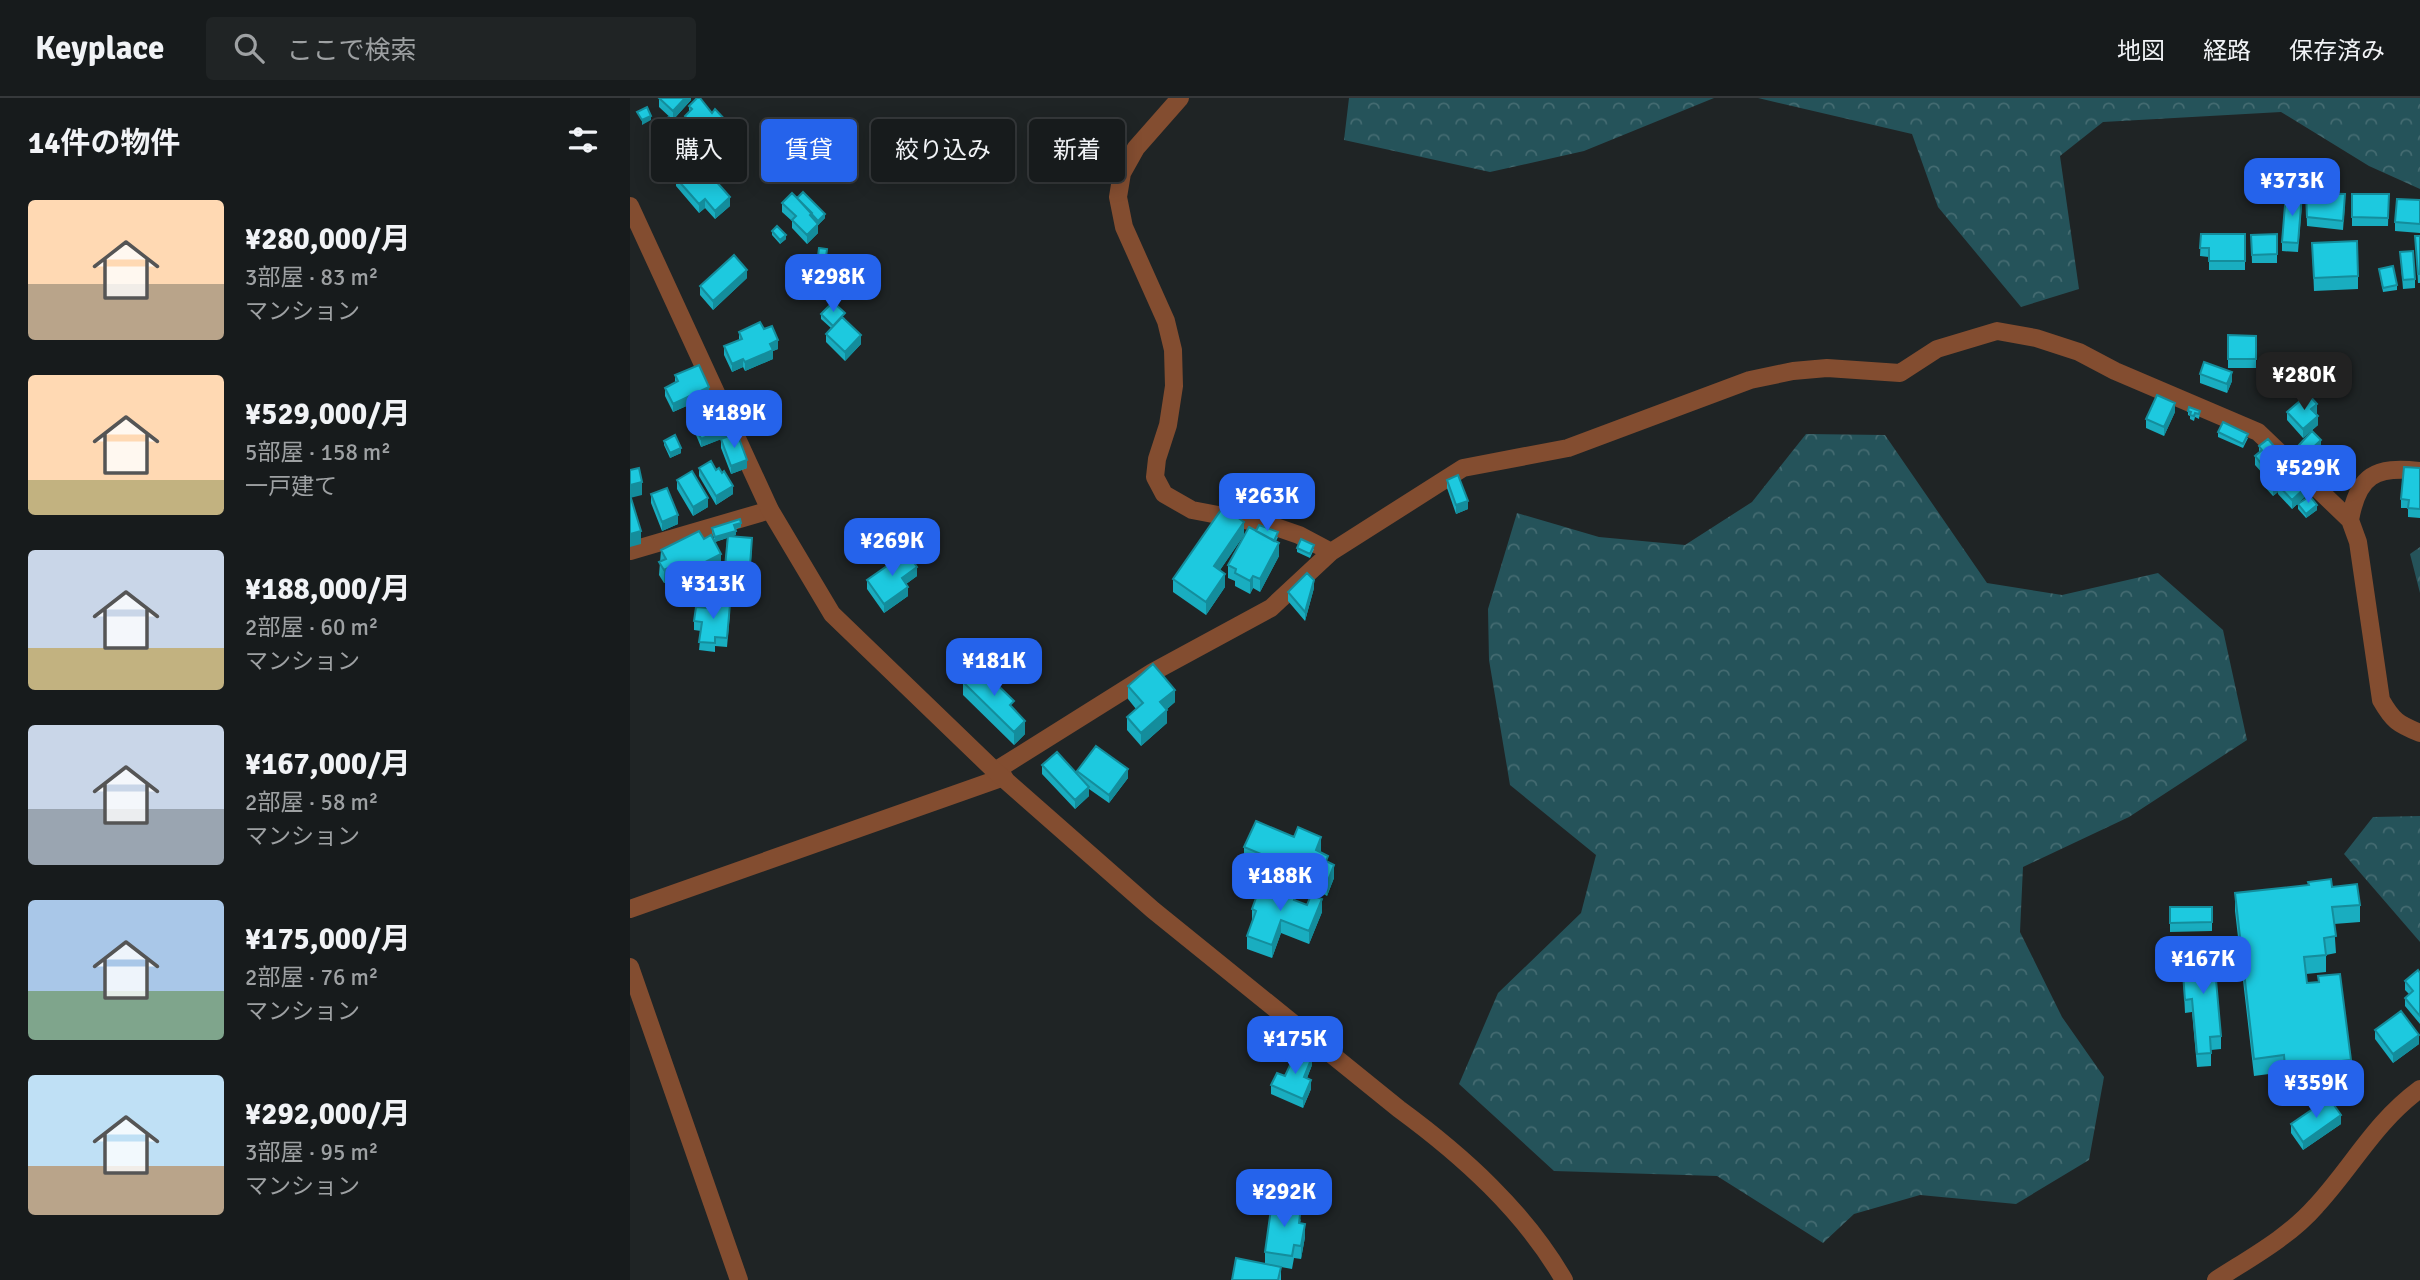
<!DOCTYPE html>
<html lang="ja">
<head>
<meta charset="utf-8">
<style>
  :root { --surface:#171b1c; --page:#202425; --text:#f1f3f6; --muted:#9ea1a3; --line:#36393b; --accent:#2563eb }
  body { margin:0; font-family:Signika,"Noto Sans JP",sans-serif; background:var(--page); color:var(--text); height:100vh; display:flex; flex-direction:column; font-size:26px; white-space:nowrap }
  * { box-sizing:border-box; margin:0 }
  p { font-size:23px; color:var(--muted) }
  .icon { flex:none; width:38px; height:38px; fill:none; stroke:currentColor; stroke-width:2; stroke-linecap:round; stroke-linejoin:round }
  .map { position:relative; flex:1; overflow:hidden }
  .drawer { display:flex; flex-direction:column; background:var(--surface); width:630px }
  .drawer>* { flex:none }
  .banner { position:absolute; left:21px; top:21px; width:665px; height:63px; display:flex; gap:14px }
  .price { position:absolute; translate:-50% -60px; padding:0 16px; border-radius:14px; background:var(--accent); color:#fff; font-size:23px; line-height:46px; filter:drop-shadow(0 2px 4px #0008) }
  .price::after { content:''; position:absolute; left:50%; top:42px; width:21px; height:16px; margin-left:-10px; background:inherit; clip-path:polygon(0 0,100% 0,50% 100%) }
  .price.on { background:#222; color:#fff }
  ul { padding:0; list-style:none }
  li { display:flex; align-items:center; gap:21px; height:175px; padding:0 28px }
  li span { display:grid; place-items:center; flex:none; width:196px; height:140px; border-radius:7px; color:#555 }
  li>.icon { margin-inline-start:auto }
  span .icon { width:84px; height:84px; fill:#fffc; stroke-width:1 }
  li b { font-size:30px }
  h2 { display:flex; justify-content:space-between; align-items:center; height:84px; padding:0 28px; font-size:30px }
  .chip { padding:0 24px; border-radius:7px; background:var(--surface); box-shadow:0 4px 18px #0003,0 0 0 2px var(--line); font-size:24px; line-height:63px }
  .chip.on { background:var(--accent); color:#fff }
  header { display:flex; align-items:center; gap:42px; box-sizing:border-box; height:98px; padding:0 35px; background:var(--surface); border-bottom:2px solid var(--line) }
  header strong { font-size:33px }
  nav { display:flex; gap:38px; margin-inline-start:auto; font-size:24px }
  .search { width:490px; height:63px; background:var(--page); display:flex; align-items:center; gap:18px; box-sizing:border-box; padding:0 24px; border-radius:7px; color:var(--muted); font-size:26px }
  main { display:flex; flex:1; min-height:0 }
  .map>svg:first-child { display:block }
  .forest { fill:url(#forest-crowns) }
  .lines { fill:none; stroke-linecap:round; stroke-linejoin:round }
  .minor { stroke:#834d30; stroke-width:18 }
  .tertiary { stroke:#834d30; stroke-width:18 }
  .wall { fill:#19adc0 }
  .shaded-wall { fill:#148d9c }
  .building { fill:#1dc9df; stroke:#148d9c; stroke-width:2 }
</style>
</head>
<body>
<header>
<strong>Keyplace</strong>
<div class="search"><svg class="icon" aria-label="search" viewBox="0 0 24 24"><circle cx="10" cy="10" r="6"/><path d="M15 15l6 6"/></svg>ここで検索</div>
<nav><a>地図</a><a>経路</a><a>保存済み</a></nav>
</header>
<main>
<section class="drawer">
<h2>14件の物件<svg class="icon" aria-label="filters" viewBox="0 0 24 24"><path d="M4 7h16M4 17h16"/><circle cx="9" cy="7" r="2"/><circle cx="15" cy="17" r="2"/></svg></h2>
<ul>
<li><span style="background:linear-gradient(#ffd9b3 60%,#b9a48a 0)"><svg class="icon" aria-label="home" viewBox="0 0 24 24"><path d="M3 11l9-7 9 7M6 9v11h12V9"/></svg></span><div><b>¥280,000/月</b><p>3部屋 · 83 m²</p><p>マンション</p></div></li>
<li><span style="background:linear-gradient(#ffd9b3 75%,#c2b280 0)"><svg class="icon" aria-label="home" viewBox="0 0 24 24"><path d="M3 11l9-7 9 7M6 9v11h12V9"/></svg></span><div><b>¥529,000/月</b><p>5部屋 · 158 m²</p><p>一戸建て</p></div></li>
<li><span style="background:linear-gradient(#c9d6e8 70%,#c2b280 0)"><svg class="icon" aria-label="home" viewBox="0 0 24 24"><path d="M3 11l9-7 9 7M6 9v11h12V9"/></svg></span><div><b>¥188,000/月</b><p>2部屋 · 60 m²</p><p>マンション</p></div></li>
<li><span style="background:linear-gradient(#c9d6e8 60%,#9aa5b1 0)"><svg class="icon" aria-label="home" viewBox="0 0 24 24"><path d="M3 11l9-7 9 7M6 9v11h12V9"/></svg></span><div><b>¥167,000/月</b><p>2部屋 · 58 m²</p><p>マンション</p></div></li>
<li><span style="background:linear-gradient(#a9c7e8 65%,#7fa58c 0)"><svg class="icon" aria-label="home" viewBox="0 0 24 24"><path d="M3 11l9-7 9 7M6 9v11h12V9"/></svg></span><div><b>¥175,000/月</b><p>2部屋 · 76 m²</p><p>マンション</p></div></li>
<li><span style="background:linear-gradient(#bfe0f5 65%,#b9a48a 0)"><svg class="icon" aria-label="home" viewBox="0 0 24 24"><path d="M3 11l9-7 9 7M6 9v11h12V9"/></svg></span><div><b>¥292,000/月</b><p>3部屋 · 95 m²</p><p>マンション</p></div></li>
</ul>
</section>
<div class="map">
<svg width="1790" height="1182" viewBox="0 0 1790 1182">
  <defs>
    <pattern id="forest-crowns" width="20" height="18" patternUnits="userSpaceOnUse" patternTransform="scale(1.75)"><rect width="20" height="18" fill="#25535a"/><path d="M2 6a3 3 0 1 1 6 0M12 15a3 3 0 1 1 6 0" fill="none" stroke="#446b71"/></pattern>
  </defs>
  <rect width="100%" height="100%" fill="#1f2425"/>
  <path class="forest" d="M719 0H1084L954 53 860 74 714 42Z
    M1128 0H1790V91L1739 68 1651 14 1473 24 1430 58 1449 191 1391 209 1308 109 1282 36Z
    M1176 336 1255 337 1357 485 1432 497 1528 475 1593 532 1617 642 1499 719 1393 769 1390 834 1432 919 1474 979 1459 1062 1386 1106 1290 1097 1224 1116 1193 1145 1087 1078 924 1073 829 986 868 895 951 815 966 757 880 687 859 562 858 511 887 415 969 439 1055 447 1122 404Z
    M1790 449V495L1780 456Z
    M1790 718V844L1714 756 1743 719Z"/>
  <g class="lines">
    <path class="minor" d="M550 0 506 50 492 75 488 99 494 129 536 223 543 252 544 288 538 327 527 361 525 379 534 396 562 412 640 427 669 437 701 454
      M1720 422C1728 377 1745 368 1790 373
      M0 453 140 412
      M365 673 523 574 641 510 701 454 833 370 938 350 1120 282 1163 273 1197 270 1270 275 1307 251 1367 233 1406 240 1449 254 1485 273 1628 334 1670 374 1720 422 1728 444 1751 602C1763 623 1768 626 1790 635
      M0 811 374 679
      M0 869 109 1182
      M1586 1182C1620 1160 1659 1139 1686 1108 1723 1068 1744 1025 1790 991"/>
    <path class="tertiary" d="M0 108 140 412 202 516 365 673 523 812 769 1011C833 1058 894 1113 934 1182"/>
  </g>
  <path class="wall" d="M29 0H61V2L43 22 29 9Z
    M59 8 101 37 83 57 73 49 70 53 62 44V36L55 27V18L59 14Z
    M23 26 58 65 40 73 23 34Z
    M46 80 100 108 85 121 75 110 69 115 46 88Z
    M1676 95 1715 105 1713 132 1677 128Z
    M1722 96H1759L1758 128H1722Z
    M167 100 195 120 188 127V135L177 146 162 130V123L152 114V105Z
    M1790 102V135L1765 133V124Z
    M1672 105 1668 154 1652 153V144Z
    M142 133 156 141 150 146 142 137Z
    M1571 136H1615V172H1579V159L1570 158Z
    M1647 136V165H1622L1621 137Z
    M1785 138H1790V185H1788Z
    M1682 145 1728 178V191L1684 193Z
    M1770 154 1785 181V190L1773 191Z
    M197 155 195 172 187 171V166Z
    M1749 171 1767 187V192L1753 194Z
    M117 180 83 212 70 197V188Z
    M191 216 215 220 214 221 231 246 215 263 196 244V236L201 230 191 221Z
    M134 231 148 251 143 253V261L115 273 113 269 102 274 94 257V248L109 242V234Z
    M1598 237 1626 238V270H1598Z
    M1570 276 1602 283 1597 295 1570 285Z
    M45 277 79 298 43 314 35 298V290L45 285Z
    M58 310 97 339 117 370 101 376 91 350V341L71 349 58 318Z
    M1558 313H1570L1569 321 1565 319 1564 323 1560 321V318L1558 317Z
    M1545 314 1534 338 1516 330V321Z
    M1657 314 1687 315 1686 316 1688 327 1673 340 1657 322Z
    M1588 334 1618 340 1613 350 1588 339Z
    M34 343 51 355 40 360 34 347Z
    M1669 347H1691L1677 360 1669 351Z
    M1629 348 1659 375 1650 381 1651 384 1677 397 1662 411 1648 396V394L1643 398 1633 387 1634 377 1625 367V358L1629 355Z
    M69 370 86 372 103 396 86 407 69 378Z
    M1790 370V420L1778 419V410H1771V401Z
    M47 382 78 409 63 418 47 391Z
    M817 382 838 411 826 416 817 390Z
    M21 396 48 426 32 433 21 405Z
    M1668 406 1687 412 1676 420 1668 411Z
    M111 429 106 431V437L102 438 122 449 119 490 107 489V499L93 498 97 440 85 444 82 434V430Z
    M626 433 648 439 646 443 649 458 630 494 623 490 620 496 605 488V483L598 480V467Z
    M614 437 590 472 595 489 576 517 543 494V481Z
    M667 450 684 451 680 460 667 454Z
    M31 452 91 469 62 484V493L48 499 40 482 34 485 29 477Z
    M287 478 276 486 278 498 254 515 237 491V482Z
    M684 490 675 523 658 503V494Z
    M100 515 97 549 85 548V554L69 552 71 533 64 532V523Z
    M333 584 384 612 395 636 384 647 333 597Z
    M498 588 545 604 537 611V625L511 648 497 632V619L506 611 498 601Z
    M412 667 447 676V673L498 680 479 705 459 691V698L445 711 412 676Z
    M614 749 691 752 690 754 698 765 704 780 697 798 690 794 687 800 692 814 679 846 651 835 642 860 617 851V838L622 824V811L667 803 677 807 681 798 647 783V776L614 762Z
    M1702 789 1730 807V824L1704 826 1706 855 1696 857V874L1676 876 1677 885 1688 884V878L1721 962V979L1655 986 1654 974 1624 978 1605 813V795Z
    M1540 809H1582V833L1540 834Z
    M1557 850 1591 938V951L1581 952V968L1567 969 1562 914 1555 915 1553 875 1559 874Z
    M1790 875V926L1775 908V900L1779 896 1775 892V883Z
    M1745 932 1789 946 1763 965 1745 941Z
    M682 967 677 980 681 991 673 1010 641 996V987L655 978Z
    M1661 1026H1711L1673 1052 1661 1035Z
    M671 1121 670 1125 675 1139 671 1161 664 1160 662 1171 651 1169V1182H602L635 1165V1154Z"/>
  <path class="shaded-wall" d="M55 0H61V2L43 22V13Z
    M21 18V22L12 27V22Z
    M101 28V37L83 57V48Z
    M73 40V49L70 53V44Z
    M58 56V65L40 73V64Z
    M100 99V108L85 121V113Z
    M75 101V110L69 115V106Z
    M195 116V120L188 127V135L177 146V137L188 126V123Z
    M156 137V141L150 146V142Z
    M117 172V180L83 212V203Z
    M231 237V246L215 263V254Z
    M148 242V251L143 253V261L115 273V264L140 246Z
    M113 261V269L102 274V266Z
    M1602 274V283L1597 295V286Z
    M79 289V298L43 314V306Z
    M1545 305V314L1534 338V329Z
    M1687 306V315L1681 320V311Z
    M1688 318V327L1673 340V331Z
    M97 330V339L71 349V341Z
    M1691 342V347L1677 360V355Z
    M51 350V355L40 360V355Z
    M117 362V370L101 376V368Z
    M1659 366V375L1646 385V376Z
    M1651 382V391L1648 387V394L1643 398V389Z
    M12 384V397L0 400V387Z
    M103 388V396L86 407V398Z
    M1677 388V397L1662 411V402Z
    M78 400V409L63 418V409Z
    M838 403V411L826 416V407Z
    M1687 407V412L1676 420V416Z
    M48 417V426L32 433V424Z
    M614 424V437L584 481V468Z
    M111 425V429L104 431V427Z
    M11 433V446L0 449V436Z
    M106 433V437L85 444V439Z
    M649 445V458L630 494V481Z
    M91 456V469L62 484V493L48 499V486L58 473Z
    M40 469V482L34 485V472Z
    M287 469V478L272 489V480Z
    M595 476V489L576 517V504Z
    M623 478V490L620 496V483Z
    M684 482V490L675 523V514Z
    M278 489V498L254 515V506Z
    M545 592V604L530 617V604Z
    M537 612V625L511 648V635Z
    M395 623V636L384 647V634Z
    M498 671V680L479 705V697Z
    M459 689V698L445 711V702Z
    M691 739V752L686 765V752Z
    M704 767V780L697 798V785Z
    M690 781V794L687 800V787Z
    M692 801V814L679 846V833Z
    M651 822V835L642 860V847Z
    M1789 937V946L1763 965V956Z
    M682 959V967L674 988V979Z
    M681 982V991L673 1010V1001Z
    M1711 1017V1026L1673 1052V1044Z
    M675 1126V1139L671 1161V1148Z"/>
  <path class="building" d="M29 0H55L43 13Z
    M67 0H70L82 15 85 11 101 28 83 48 73 40 70 44 62 35 65 32 55 18 62 11 59 8Z
    M17 9 21 18 12 22 7 14Z
    M39 19 41 25 44 24 58 56 40 64 23 26Z
    M67 62 100 99 85 113 75 101 69 106 46 80Z
    M173 94 195 116 188 123 167 100Z
    M162 95 182 115 180 117 188 126 177 137 162 122 166 118 152 105Z
    M1656 95 1672 96 1668 145 1652 144Z
    M1676 95 1715 96 1713 123 1677 119Z
    M1722 96H1759L1758 120 1722 119Z
    M1767 101 1790 102V126L1765 124Z
    M147 128 156 137 150 142 142 133Z
    M1571 136H1615V163H1579V150H1570Z
    M1647 136V156L1622 157 1621 137Z
    M1785 138H1790V176H1788Z
    M1727 143 1728 178 1684 180 1682 145Z
    M189 150 197 151 195 167 187 166Z
    M1783 153 1785 181 1773 182 1770 154Z
    M104 157 117 172 83 203 70 188Z
    M1763 168 1767 187 1753 190 1749 171Z
    M203 204 215 215 203 228 191 216Z
    M212 219 231 237 215 254 196 236Z
    M130 224 134 231 142 228 148 242 140 246 143 252 115 264 113 261 102 266 94 248 112 241 109 234Z
    M1598 237 1626 238V261H1598Z
    M1574 264 1602 274 1597 286 1570 276Z
    M69 267 79 289 43 306 35 290 48 283 45 277Z
    M1678 296 1687 306 1681 311 1688 318 1673 331 1657 314Z
    M1527 297 1545 305 1534 329 1516 321Z
    M84 299 97 330 71 341 58 310Z
    M1559 309 1570 313 1569 316 1565 315 1564 318 1560 317 1561 314 1558 313Z
    M1593 324 1618 336 1613 346 1588 334Z
    M1682 333 1691 342 1677 355 1669 347Z
    M107 335 117 362 101 368 91 341Z
    M45 337 51 350 40 355 34 343Z
    M1638 341 1659 366 1646 376 1651 382 1643 389 1633 378 1638 374 1625 358 1632 352 1629 348Z
    M81 363 86 372 89 370 92 375 94 373 103 388 86 398 69 370Z
    M1774 369 1790 370V411L1778 410 1779 402 1771 401Z
    M9 370 12 384 0 387V372Z
    M62 373 78 400 63 409 47 382Z
    M1662 373 1677 388 1662 402 1648 387Z
    M828 377 838 403 826 407 817 382Z
    M37 390 48 417 32 424 21 396Z
    M0 397 11 433 0 436Z
    M1680 398 1687 407 1676 416 1668 406Z
    M593 409 614 424 584 468 595 476 576 504 543 481Z
    M110 421 111 425 104 427 106 433 85 439 82 430Z
    M629 427 648 434 644 443 626 433Z
    M619 429 649 445 630 481 623 478 620 483 605 475 606 471 598 467Z
    M69 433 74 441 81 437 91 456 58 473 62 480 48 486 40 469 34 472 29 464 36 461 31 452Z
    M98 438 122 440 119 481 107 480V491L93 489Z
    M671 441 684 447 680 456 667 450Z
    M277 454 287 469 272 480 278 489 254 506 237 482Z
    M677 475 684 482 675 514 658 494Z
    M78 504 100 506 97 540 85 539V545L69 544 72 524 64 523 66 509 77 510Z
    M523 566 545 592 530 604 537 612 511 635 497 619 513 605 498 588Z
    M348 568 384 603 380 607 395 623 384 634 333 584Z
    M466 648 498 671 479 697 447 673Z
    M427 654 459 689 445 702 412 667Z
    M626 723 664 739 668 729 691 739 686 752 698 758 696 763 704 767 697 785 690 781 687 787 647 771 650 764 614 749Z
    M1701 781 1702 789 1727 786 1730 807 1702 809 1706 838 1694 840 1696 857 1674 859 1677 885 1689 884 1688 878 1710 876 1721 962 1655 969 1654 957 1624 961 1605 795 1679 787 1678 784Z
    M638 785 667 796 664 802 677 807 681 797 692 801 679 833 651 822 642 847 617 838 626 813 622 811 630 789 636 792Z
    M1540 809H1582V824L1540 825Z
    M1583 848 1591 938 1580 939 1581 955 1567 956 1562 901 1555 902 1553 875 1560 874 1557 850Z
    M1788 872 1790 875V918L1775 900 1783 893 1775 883Z
    M1771 913 1789 937 1763 956 1745 932Z
    M667 952 682 959 674 979 681 982 673 1001 641 987 647 975 655 978Z
    M1699 1000 1711 1017 1673 1044 1661 1026Z
    M642 1104 671 1108 669 1125 675 1126 671 1148 664 1147 662 1158 635 1154Z
    M606 1160 651 1169 648 1182H602Z"/>
</svg>
<b class="price" style="left:1662px;top:120px">¥373K</b>
<b class="price" style="left:203px;top:216px">¥298K</b>
<b class="price on" style="left:1674px;top:314px">¥280K</b>
<b class="price" style="left:104px;top:352px">¥189K</b>
<b class="price" style="left:1678px;top:407px">¥529K</b>
<b class="price" style="left:637px;top:435px">¥263K</b>
<b class="price" style="left:262px;top:480px">¥269K</b>
<b class="price" style="left:83px;top:523px">¥313K</b>
<b class="price" style="left:364px;top:600px">¥181K</b>
<b class="price" style="left:650px;top:815px">¥188K</b>
<b class="price" style="left:1573px;top:898px">¥167K</b>
<b class="price" style="left:665px;top:978px">¥175K</b>
<b class="price" style="left:1686px;top:1022px">¥359K</b>
<b class="price" style="left:654px;top:1131px">¥292K</b>
<div class="banner">
<a class="chip">購入</a>
<a class="chip on">賃貸</a>
<a class="chip">絞り込み</a>
<a class="chip">新着</a>
</div>
</div>
</main>
</body>
</html>
